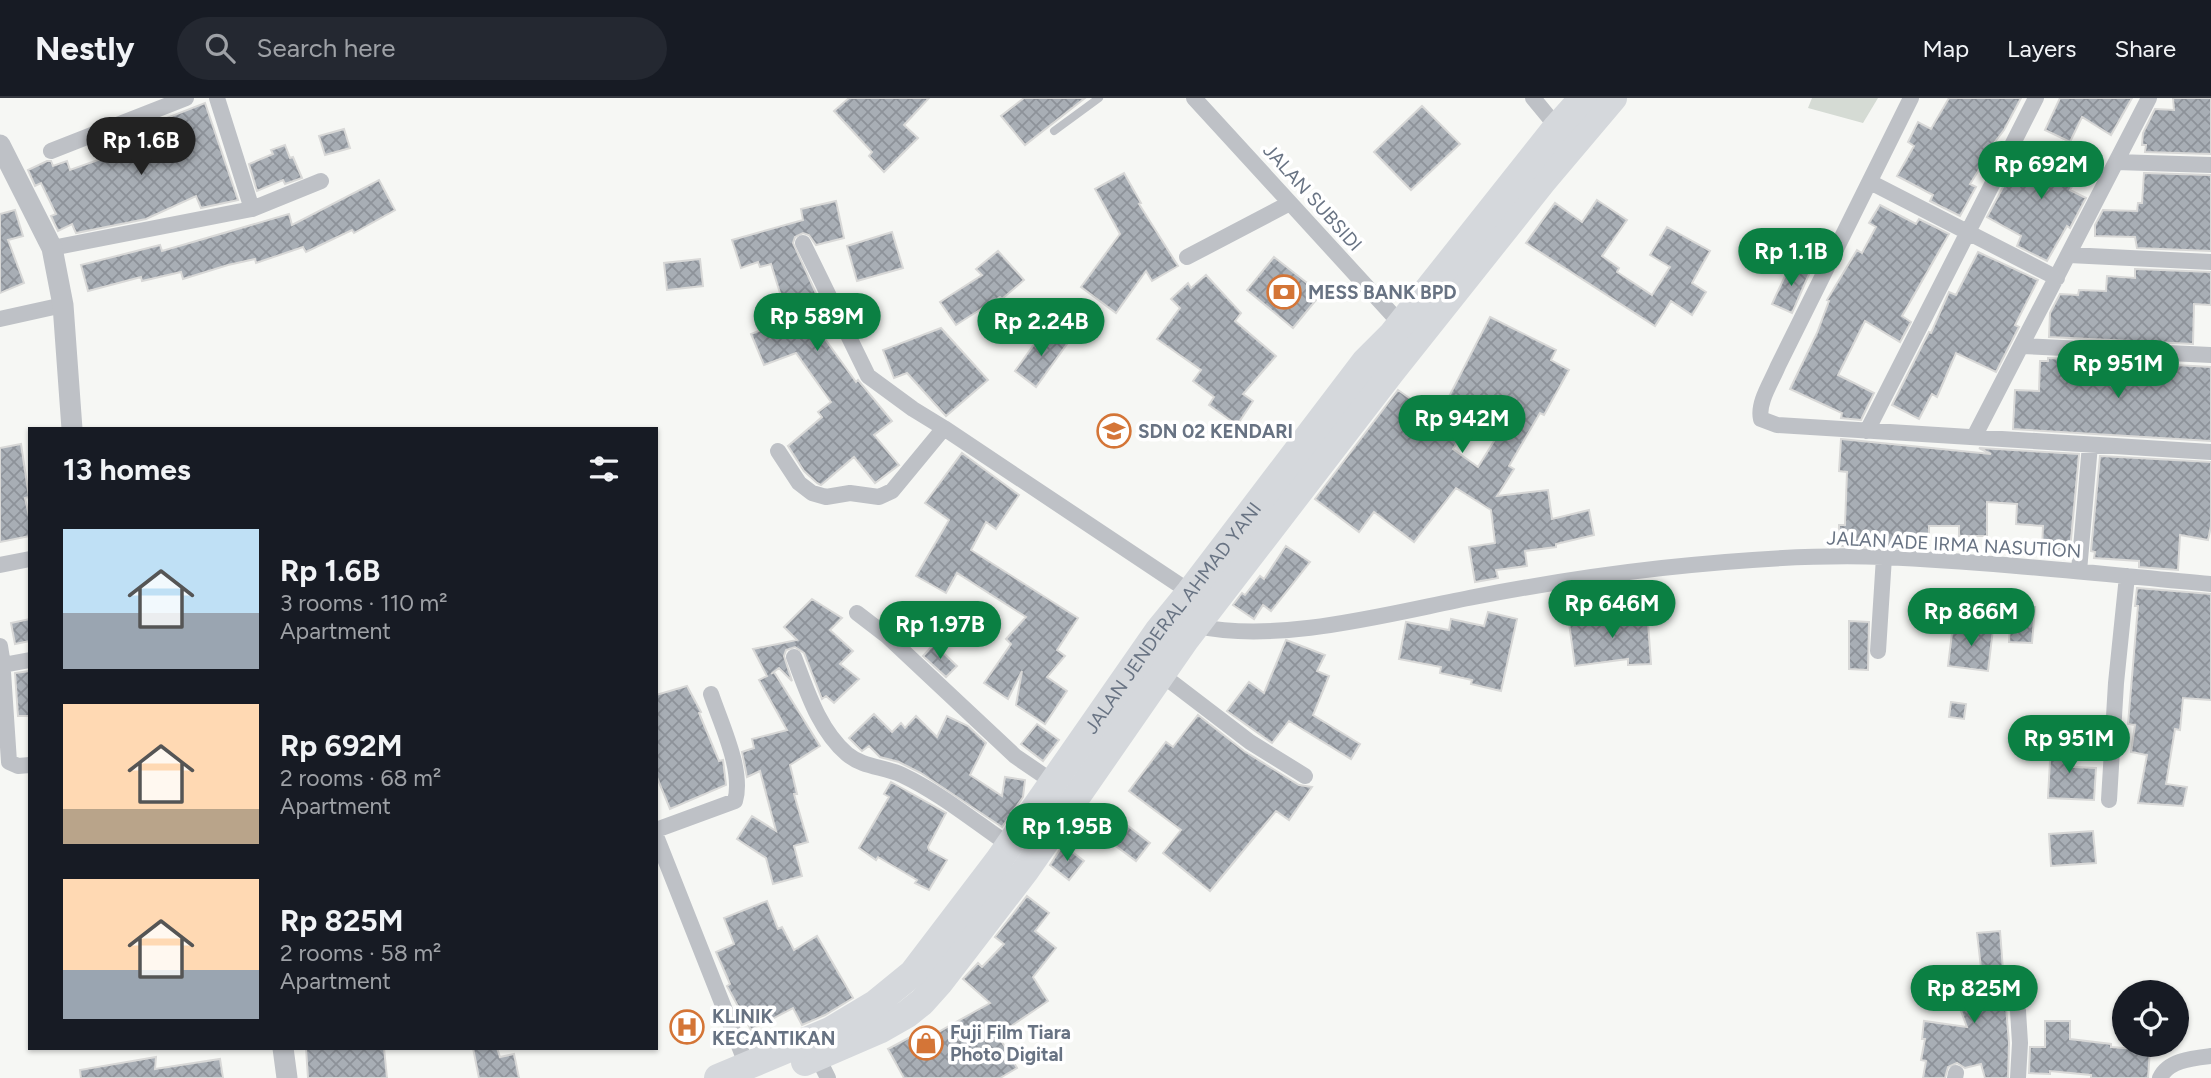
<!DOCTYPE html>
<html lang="en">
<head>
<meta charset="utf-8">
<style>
  :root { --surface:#171b24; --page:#242831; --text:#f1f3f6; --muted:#9ea1a6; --line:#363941; --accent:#0b8043 }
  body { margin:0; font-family:Figtree,sans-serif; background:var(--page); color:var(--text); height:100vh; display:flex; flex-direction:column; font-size:26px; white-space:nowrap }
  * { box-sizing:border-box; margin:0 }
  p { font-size:23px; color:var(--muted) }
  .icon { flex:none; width:38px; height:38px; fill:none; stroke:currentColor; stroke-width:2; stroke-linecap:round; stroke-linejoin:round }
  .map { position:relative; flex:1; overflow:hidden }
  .drawer { position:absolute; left:28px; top:329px; width:630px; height:623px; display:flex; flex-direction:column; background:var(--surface); border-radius:0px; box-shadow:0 2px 5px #0004 }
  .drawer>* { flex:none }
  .controls { position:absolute; left:2112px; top:882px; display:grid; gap:14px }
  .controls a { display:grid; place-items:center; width:77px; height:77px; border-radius:50%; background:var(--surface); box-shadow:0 2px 5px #0004; font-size:35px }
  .price { position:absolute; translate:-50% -60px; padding:0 16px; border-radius:24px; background:var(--accent); color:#fff; font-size:23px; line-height:46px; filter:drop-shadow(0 2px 4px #0008) }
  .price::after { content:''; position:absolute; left:50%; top:42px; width:21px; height:16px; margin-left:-10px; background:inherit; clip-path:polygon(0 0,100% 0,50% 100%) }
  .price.current { background:#222; color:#fff }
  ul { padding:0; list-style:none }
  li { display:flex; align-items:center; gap:21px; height:175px; padding:0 35px }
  li span { display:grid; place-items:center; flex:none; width:196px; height:140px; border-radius:0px; color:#555 }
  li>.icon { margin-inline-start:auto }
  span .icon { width:84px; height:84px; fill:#fffc; stroke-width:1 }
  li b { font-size:30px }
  h2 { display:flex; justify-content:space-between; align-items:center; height:84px; padding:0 35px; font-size:30px }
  header { display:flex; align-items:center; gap:42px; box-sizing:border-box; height:98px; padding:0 35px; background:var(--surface); border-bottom:2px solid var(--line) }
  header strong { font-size:33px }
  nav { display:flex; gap:38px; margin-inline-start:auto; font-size:24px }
  .search { width:490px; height:63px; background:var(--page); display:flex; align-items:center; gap:18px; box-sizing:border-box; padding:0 24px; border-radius:38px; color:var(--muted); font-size:26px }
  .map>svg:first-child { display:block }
  .garden { fill:#d5dbd4 }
  .building { fill:url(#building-cross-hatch); stroke:#d8d8d7; stroke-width:2; fill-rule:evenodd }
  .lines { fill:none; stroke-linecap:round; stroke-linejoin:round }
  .service { stroke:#bec1c6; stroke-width:8 }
  .minor { stroke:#bec1c6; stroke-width:16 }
  .tertiary { stroke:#bec1c6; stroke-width:21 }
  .trunk { stroke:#d5d8dc; stroke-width:28 }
  .labels { text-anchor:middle; stroke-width:7; stroke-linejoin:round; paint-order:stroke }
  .street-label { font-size:19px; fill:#687383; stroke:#fff }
  .poi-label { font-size:19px; font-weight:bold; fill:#687383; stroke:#fff; text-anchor:start }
</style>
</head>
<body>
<header>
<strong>Nestly</strong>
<div class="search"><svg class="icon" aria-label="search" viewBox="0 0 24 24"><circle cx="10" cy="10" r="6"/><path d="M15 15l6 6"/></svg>Search here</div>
<nav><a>Map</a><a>Layers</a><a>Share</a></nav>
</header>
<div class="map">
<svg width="2211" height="980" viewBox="0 0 2211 980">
  <defs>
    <pattern id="building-cross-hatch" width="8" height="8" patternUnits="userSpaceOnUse" patternTransform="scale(1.75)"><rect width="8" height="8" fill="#a8aeb5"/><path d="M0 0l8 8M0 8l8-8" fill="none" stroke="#8d9299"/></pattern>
  </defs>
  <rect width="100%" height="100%" fill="#f6f7f4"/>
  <path class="garden" d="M1812 0H1878L1863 25 1808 10Z"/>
  <path class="building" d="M849 0H929L904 27 918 40 884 74 869 58 872 54 834 13Z
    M1024 0H1085L1025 47 1001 18Z
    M1949 0H2021L2004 32 1984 58 1987 59 1970 86 1976 89 1960 118 1930 103 1933 97 1897 78 1914 48 1908 44 1918 24 1931 31Z
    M2060 0H2132L2111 37 2082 19 2070 44 2045 32Z
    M2173 0H2211V56L2145 54 2146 47H2142L2143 35 2155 11 2174 12Z
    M205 5 238 102 201 110 196 98 146 121 76 135 72 126 58 133 51 118 56 116 41 85 35 88 28 72 47 63H51L53 68 67 63 70 72 129 51 128 49 168 31 164 21Z
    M1422 8 1460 46 1411 92 1374 54Z
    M344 31 350 50 325 57 319 38Z
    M2063 44 2089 59 2070 92 2086 100 2070 130 2067 128 2047 163 2017 148 2021 138 1987 119 2018 61 2045 74Z
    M285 47 290 60 293 59 302 80 285 86 283 82 257 93 249 66 273 56 271 52Z
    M1124 75 1141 105 1139 106 1178 168 1152 183 1146 173 1116 215 1081 189 1120 136 1095 91Z
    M2144 75 2211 77V153L2137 150 2135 139 2095 138V127L2103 112 2137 113 2138 105H2142Z
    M379 82 395 112 354 135 352 132 306 154 303 149 256 165 255 161 228 167 183 181 181 174 142 183 141 179 88 193 81 167 160 147 162 153 289 116 292 127Z
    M1597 102 1627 122 1602 158 1619 170 1617 174 1652 197 1670 169 1650 157 1667 129 1710 153 1692 185 1706 194 1692 217 1671 203 1655 228 1526 145 1555 105 1582 124Z
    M836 103 844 140 816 147 809 137 803 135 795 139 793 145 835 237 825 241 856 284 858 282 892 323 874 337 899 367 875 385 854 359 821 387 817 385 804 373 788 348 822 319 818 314 831 304 796 255 764 267 751 236 788 221 771 166 760 169 758 164 741 170 732 142 803 122 801 111Z
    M1880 107 1916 126 1919 121 1949 136 1902 218 1911 224 1900 244 1865 223 1838 277 1874 295 1861 322 1841 320 1842 315 1790 291 1817 235 1829 203 1827 202 1857 152 1862 155 1876 129 1869 125Z
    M15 112 23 138 8 142 24 185 0 195V116Z
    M892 134 903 170 857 183 847 148Z
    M998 153 1024 182 1002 201 1000 199 956 227 940 204 982 177 976 171Z
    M1978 154 2038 182 2015 227 2019 229 1996 274 1956 255 1937 299 1932 296 1919 321 1892 307 1929 234 1931 235 1949 194 1956 197Z
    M1274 159 1321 196 1293 230 1247 192Z
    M700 161 703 188 667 192 664 165Z
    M1791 165 1810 174 1792 215 1772 206Z
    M2135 171 2211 174V207L2194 206 2193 246 2049 239 2050 215 2060 196 2078 197 2079 192 2106 193 2107 178 2135 180Z
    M1206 177 1241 215 1235 223 1276 258 1243 296 1253 303 1237 327 1209 307 1214 299 1193 283 1201 272 1157 241 1180 210 1171 201 1188 185 1191 190Z
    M1490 219 1556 252 1551 262 1569 272 1544 317 1540 315 1509 368 1514 371 1497 398 1548 392 1552 421 1589 412 1594 437 1556 446V449L1525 453 1527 468 1496 472 1498 480 1475 484 1469 449 1495 445 1491 412 1456 390 1414 444 1374 414 1359 434 1315 401 1398 292 1438 320ZM1469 326 1496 340 1478 369 1453 351Z
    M941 230 988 282 946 318 907 275 894 280 883 252Z
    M1045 231 1067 246 1036 289 1015 273Z
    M2048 260 2211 269V343L2013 331 2015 292 2039 293 2040 263H2048Z
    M1841 341 1991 356 1979 350 2079 356 2070 452 2042 451 2043 428 2016 426 2017 406 1987 404V438H1959V428H1929V451L1839 448V427H1845L1847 374 1839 373Z
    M21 346 29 399 25 400 30 423V438L0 444V350Z
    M962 355 1019 397 996 431 986 424 971 452 1078 520 1057 552 1065 558 1047 579 1067 593 1045 626 1016 607 1022 573 1008 601 984 585 1011 546 1006 541 1026 519 957 475 946 495 916 478 949 422 925 405Z
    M2100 358 2211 364V428L2208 442 2180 437 2178 472 2139 469V463L2094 460 2095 454 2091 453Z
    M1286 448 1310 464 1271 513 1263 507 1254 521 1233 507 1242 495 1245 497 1260 478 1264 481Z
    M2137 490 2211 496V602L2183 600 2180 632 2175 631 2166 686 2187 689 2183 708 2138 705 2147 657 2131 654 2135 627 2128 626 2138 508H2135Z
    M812 501 842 520 830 532 853 553 840 566 859 581 834 605 826 598 822 601 804 555 795 549 786 552 784 558 792 583 779 570 771 576 774 574 820 648 790 667 797 696H794L808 744 794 748 802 778 773 786 766 760 737 741 752 718 776 733 760 673 747 679 742 654 754 650 752 641 787 632 759 582 767 578 753 551 797 542 784 529Z
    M2011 508 2035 509 2032 545 2009 544Z
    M1647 511 1651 566 1628 567V561L1575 568 1569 525 1625 518 1624 512Z
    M1488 514 1517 521 1501 593 1471 586 1472 582 1440 575 1441 569 1399 561 1406 524 1449 532 1451 521 1484 528Z
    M30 521V543L15 546 11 525Z
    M1849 523 1869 524 1868 572 1849 571Z
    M1953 527 1993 531 1988 573 1948 568Z
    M1286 542 1325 557 1317 573 1329 578 1313 617 1360 646 1351 661 1289 623 1272 645 1227 613 1249 584 1264 595Z
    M934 546 957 568 946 579 923 558Z
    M30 573V618H18L15 575Z
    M687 588 701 614 699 615 719 663 723 662 726 687 670 711 656 677V597Z
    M1951 604 1966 606 1964 621 1949 619Z
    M874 616 892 634 901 625 905 630 916 618 937 639 947 618 968 628 986 645 970 677 1002 698 1005 679 1025 682 1023 699 1002 729 921 675 899 664 880 659 869 648 862 653 849 640Z
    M1198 617 1244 653 1299 687 1312 689 1289 722 1276 713 1210 793 1163 755 1181 732 1129 693 1166 644 1173 649Z
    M1037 626 1059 642 1043 663 1021 646Z
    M2051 644 2075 646 2074 669 2096 670 2094 702 2048 700Z
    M891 684 946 715 928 749 929 752 947 762 929 792 915 785 917 782 878 759 876 762 859 750 889 699 884 696Z
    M1119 721 1150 745 1136 763 1105 740Z
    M2093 733 2096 765 2051 768 2049 736Z
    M1063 747 1084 763 1069 782 1050 767Z
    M1027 798 1049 815 1035 833 1056 850 1033 879 1048 903 998 937 1017 970 1000 980H904L888 951 929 929 933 937 990 905 963 881 978 865 982 869 1004 846 995 839Z
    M767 803 778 831 782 829 794 852 817 838 853 900 825 917 802 927 793 910 751 932 727 888 730 886 716 854 734 846 724 820Z
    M2000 833 2003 872 1999 882 2006 909 2009 945 2008 980H1985L1981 966 1965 970 1957 965 1948 969 1945 980H1923L1926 963 1921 962 1925 941H1922L1924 923 1967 929 1961 913 1985 905 1977 835Z
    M2045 923H2070V941L2111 946V949L2150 952 2148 980H2091V977L2050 973V976L2029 975 2030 949H2045Z
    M306 950H384L387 980H308Z
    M473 950H497L500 959 514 956 519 980H479Z
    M156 959 155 971 220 961 223 980H81L80 972Z"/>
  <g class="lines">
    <path class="service" d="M1054 33 1099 0"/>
    <path class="minor" d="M217 0 252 111
      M1194 0 1400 225
      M1533 0 1557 29
      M1911 0 1778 268C1772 283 1757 305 1761 321L1777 327 2211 354
      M51 53 186 0
      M2116 64 2211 67
      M1870 84 2057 180
      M803 145 868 278 913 311 944 330 1190 494
      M52 150 252 111 321 83
      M2069 157 2211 164
      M1187 159 1290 105
      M0 221 63 207
      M2022 248 2211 257
      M1867 333 2036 0
      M1974 339 2149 0
      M778 353 799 385 812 395 826 399 850 395 879 399 892 393 944 330
      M0 467 30 461
      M2079 473 2090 347
      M857 515 887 538 1015 658 1053 684
      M1197 528C1280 546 1391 515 1474 499 1536 487 1599 477 1662 470 1735 462 1810 456 1884 459 1993 464 2102 476 2211 486
      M0 548 3 567
      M1878 553 1884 459
      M794 559C807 593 819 632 847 656 864 670 883 668 902 677 940 695 974 723 1009 747
      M30 562 3 567V574L9 664 18 668 30 667
      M1161 576 1250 644 1305 678
      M2109 702 2116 585 2127 478
      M656 732 735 703C744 673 721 626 711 596
      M656 738 747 968
      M2009 880 2018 913 2020 945 2018 980
      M817 958 828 980
      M1955 980 1956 975
      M2160 980C2168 962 2194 960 2211 958"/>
    <path class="tertiary" d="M0 47 52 150 63 207 72 331
      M283 950 287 980"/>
    <g class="trunk">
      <path d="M805 964 879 932 907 916 922 904 939 885 1025 773 1185 542 1391 274 1542 84 1613 0"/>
      <path id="s1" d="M718 980 830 933 875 906 913 875 999 762 1159 532 1190 494 1365 264 1392 237 1557 29 1583 0"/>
    </g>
  </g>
  <defs>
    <symbol id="bank-ring" viewBox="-11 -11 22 22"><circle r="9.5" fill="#fff" stroke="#d47537" stroke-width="1.5"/><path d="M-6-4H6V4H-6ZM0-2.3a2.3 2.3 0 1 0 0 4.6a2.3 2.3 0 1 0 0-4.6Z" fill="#d47537"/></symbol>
    <symbol id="school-ring" viewBox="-11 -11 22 22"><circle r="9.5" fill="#fff" stroke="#d47537" stroke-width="1.5"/><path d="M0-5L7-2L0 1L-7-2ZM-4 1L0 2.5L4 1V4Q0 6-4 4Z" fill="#d47537"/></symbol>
    <symbol id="hospital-ring" viewBox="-11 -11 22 22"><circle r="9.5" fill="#fff" stroke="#d47537" stroke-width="1.5"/><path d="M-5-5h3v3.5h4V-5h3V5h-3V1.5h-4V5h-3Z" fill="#d47537"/></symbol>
    <symbol id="shop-ring" viewBox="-11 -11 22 22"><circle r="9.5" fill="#fff" stroke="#d47537" stroke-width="1.5"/><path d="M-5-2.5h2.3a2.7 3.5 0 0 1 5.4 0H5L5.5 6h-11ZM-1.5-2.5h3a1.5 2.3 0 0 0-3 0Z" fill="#d47537"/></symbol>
  </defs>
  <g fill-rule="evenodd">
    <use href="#bank-ring" x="1265" y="175" width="38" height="38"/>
    <use href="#school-ring" x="1095" y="314" width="38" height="38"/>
    <use href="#hospital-ring" x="668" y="910" width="38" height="38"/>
    <use href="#shop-ring" x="907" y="926" width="38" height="38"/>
  </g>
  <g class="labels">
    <g class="street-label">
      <text transform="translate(1313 99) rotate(48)" y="7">JALAN SUBSIDI</text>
      <text transform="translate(1954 446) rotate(3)" y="7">JALAN ADE IRMA NASUTION</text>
      <text dy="7" stroke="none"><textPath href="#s1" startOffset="663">JALAN JENDERAL AHMAD YANI</textPath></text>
    </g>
    <g class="poi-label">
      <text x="1308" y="201">MESS BANK BPD</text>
      <text x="1138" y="340">SDN 02 KENDARI</text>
      <text x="712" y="925">KLINIK<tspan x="712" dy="22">KECANTIKAN</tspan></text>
      <text x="950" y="941">Fuji Film Tiara<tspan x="950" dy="22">Photo Digital</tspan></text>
    </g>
  </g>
</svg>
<div class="controls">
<a><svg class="icon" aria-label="locate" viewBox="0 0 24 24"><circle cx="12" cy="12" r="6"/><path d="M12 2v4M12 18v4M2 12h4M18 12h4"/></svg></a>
</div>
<b class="price current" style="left:141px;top:79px">Rp 1.6B</b>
<b class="price" style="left:2041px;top:103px">Rp 692M</b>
<b class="price" style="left:1791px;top:190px">Rp 1.1B</b>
<b class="price" style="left:817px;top:255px">Rp 589M</b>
<b class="price" style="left:1041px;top:260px">Rp 2.24B</b>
<b class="price" style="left:2118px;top:302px">Rp 951M</b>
<b class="price" style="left:1462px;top:357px">Rp 942M</b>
<b class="price" style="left:1612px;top:542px">Rp 646M</b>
<b class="price" style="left:1971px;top:550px">Rp 866M</b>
<b class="price" style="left:940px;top:563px">Rp 1.97B</b>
<b class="price" style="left:2069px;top:677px">Rp 951M</b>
<b class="price" style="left:1067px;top:765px">Rp 1.95B</b>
<b class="price" style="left:1974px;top:927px">Rp 825M</b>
<section class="drawer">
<h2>13 homes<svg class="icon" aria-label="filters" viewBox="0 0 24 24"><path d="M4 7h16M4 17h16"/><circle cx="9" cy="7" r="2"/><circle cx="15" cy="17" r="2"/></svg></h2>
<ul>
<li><span style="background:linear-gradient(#bfe0f5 60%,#9aa5b1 0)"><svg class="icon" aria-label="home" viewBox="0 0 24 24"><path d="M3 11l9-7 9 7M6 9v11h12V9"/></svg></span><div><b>Rp 1.6B</b><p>3 rooms · 110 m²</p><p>Apartment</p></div></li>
<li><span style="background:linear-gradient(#ffd9b3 75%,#b9a48a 0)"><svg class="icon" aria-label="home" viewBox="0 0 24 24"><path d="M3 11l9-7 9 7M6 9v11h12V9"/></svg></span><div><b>Rp 692M</b><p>2 rooms · 68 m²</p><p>Apartment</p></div></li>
<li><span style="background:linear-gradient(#ffd9b3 65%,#9aa5b1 0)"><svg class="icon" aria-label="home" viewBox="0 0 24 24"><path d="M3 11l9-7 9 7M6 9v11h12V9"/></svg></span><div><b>Rp 825M</b><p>2 rooms · 58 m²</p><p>Apartment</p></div></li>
</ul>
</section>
</div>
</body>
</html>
